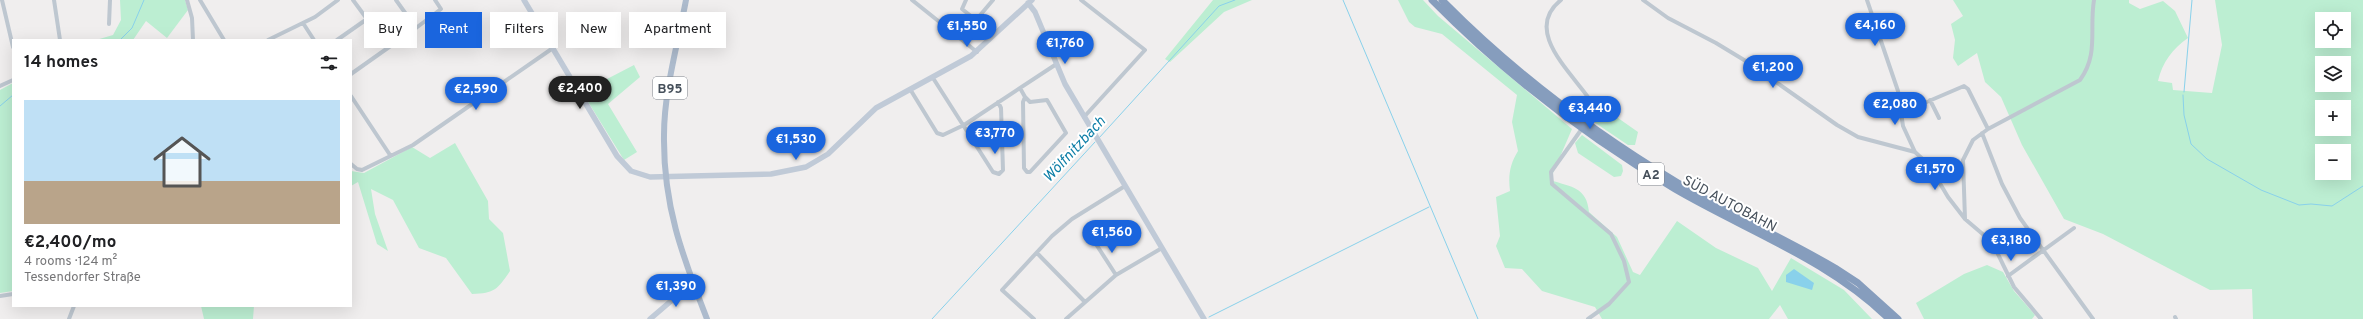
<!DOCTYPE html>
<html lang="en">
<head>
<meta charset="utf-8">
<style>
  :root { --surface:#fff; --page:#f2f2f2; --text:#202124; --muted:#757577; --line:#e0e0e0; --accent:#1a65de }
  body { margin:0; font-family:Overpass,sans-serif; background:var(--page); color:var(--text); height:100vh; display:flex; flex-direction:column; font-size:15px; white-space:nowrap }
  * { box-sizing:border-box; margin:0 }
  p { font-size:13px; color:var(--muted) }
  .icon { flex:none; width:22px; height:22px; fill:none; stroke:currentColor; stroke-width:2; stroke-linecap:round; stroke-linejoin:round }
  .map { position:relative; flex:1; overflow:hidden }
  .drawer { position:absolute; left:12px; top:39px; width:340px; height:268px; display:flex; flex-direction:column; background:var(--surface); border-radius:0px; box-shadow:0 4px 16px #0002 }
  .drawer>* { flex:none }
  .guide { position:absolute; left:364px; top:12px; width:380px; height:36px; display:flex; gap:8px }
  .tools { position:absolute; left:2315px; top:12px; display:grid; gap:8px }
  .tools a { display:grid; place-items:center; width:36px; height:36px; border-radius:0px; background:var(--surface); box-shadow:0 4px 16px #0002; font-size:20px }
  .price { position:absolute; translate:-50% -34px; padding:0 9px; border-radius:14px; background:var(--accent); color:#fff; font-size:13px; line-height:26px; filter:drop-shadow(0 1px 2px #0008) }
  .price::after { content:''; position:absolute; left:50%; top:24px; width:12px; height:9px; margin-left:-6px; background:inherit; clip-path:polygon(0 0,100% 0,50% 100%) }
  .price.selected { background:#222; color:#fff }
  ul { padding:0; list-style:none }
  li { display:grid; align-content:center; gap:8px; height:212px; padding:0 12px }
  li+li { border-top:1px solid var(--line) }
  li span { display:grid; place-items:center; height:124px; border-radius:0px; color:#555 }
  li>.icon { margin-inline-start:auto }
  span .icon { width:72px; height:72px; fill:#fffc; stroke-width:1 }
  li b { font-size:17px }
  h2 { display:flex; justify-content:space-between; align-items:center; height:48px; padding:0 12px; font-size:17px }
  .chip { padding:0 14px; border-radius:0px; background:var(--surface); box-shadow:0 4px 16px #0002; font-size:14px; line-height:36px }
  .chip.selected { background:var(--accent); color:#fff }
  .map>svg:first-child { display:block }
  .green { fill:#bceed2; fill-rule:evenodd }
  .water { fill:#89d1eb }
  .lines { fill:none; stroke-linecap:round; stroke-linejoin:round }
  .stream { stroke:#89d1eb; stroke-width:1 }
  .street { stroke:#bec7d0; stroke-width:4 }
  .secondary { stroke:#c0cad7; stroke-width:5.5 }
  .primary { stroke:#adbbcd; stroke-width:6 }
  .highway { stroke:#869dbd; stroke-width:7 }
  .labels { text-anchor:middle; stroke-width:4; stroke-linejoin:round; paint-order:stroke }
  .shield { fill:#fff; stroke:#7e848c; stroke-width:1 }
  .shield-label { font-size:13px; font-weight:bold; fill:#46505b }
  .street-label { font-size:14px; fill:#46505b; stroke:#fff }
  .water-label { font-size:15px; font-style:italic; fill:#0d7ea7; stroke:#fff }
</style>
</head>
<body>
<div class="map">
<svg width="2363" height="319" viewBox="0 0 2363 319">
  <rect width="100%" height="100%" fill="#f0eeee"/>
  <path class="green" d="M120 0H185L188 10 167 38 146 21 133 40H96L113 35 121 20Z
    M1213 0H1252L1224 12 1170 62 1165 59Z
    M1398 0H1423L1438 16 1572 129 1550 180C1571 187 1587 187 1589 212L1617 237 1633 272 1640 275 1677 221 1716 248 1758 268 1772 291 1791 258 1844 290 1872 319H1788L1780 305 1769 319H1602L1595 307 1542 291 1522 269 1505 268 1496 246 1500 236 1496 197 1510 191C1508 175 1510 164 1518 151L1512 122 1517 95 1442 34 1415 27 1409 22Z
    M1953 0H2129V3L2140 9 2163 1 2175 11 2188 38C2173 48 2162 63 2158 81L2172 83 2173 90 2212 93 2222 45 2215 0H2363V319H2253L2252 289 2210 290 2103 234 2064 219 2022 145 2001 97 1985 82 1977 53 1958 66 1953 58 1955 40 1951 24 1963 16ZM2322 19H2344V41H2322ZM2322 63H2344V85H2322ZM2322 107H2344V129H2322ZM2322 151H2344V173H2322Z
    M634 65 640 77 608 104 637 152 624 160 582 92Z
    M13 83V291L0 293V90Z
    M1601 111H1608L1638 132 1635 145H1628L1594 122 1593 119 1596 113Z
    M1582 135 1622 165 1623 171 1621 176 1614 177 1578 153 1575 143Z
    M455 143 488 201 489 219 503 233 510 271C497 290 495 293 472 294L446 258 419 248 393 200 371 189 375 214 388 251 377 244 358 182 351 186V171L364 173 412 147 430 158Z
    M1987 265 2003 272 2014 291 2035 315 2032 319H1924L1916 303 1964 274Z
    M201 306H254L253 319H204Z"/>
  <path class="water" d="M1794 269 1814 283 1812 290 1786 282V275Z"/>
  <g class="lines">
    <path class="stream" d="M1343 0 1478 319
      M120 40 132 28 144 0
      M2184 92 2192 0
      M2183 95 2184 115 2191 144 2207 159 2261 190 2299 205 2311 204 2332 206 2363 186
      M0 106 13 95
      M1099 138 1219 6 1235 0
      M1209 317 1429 207
      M932 319 1095 142"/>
    <path class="street" d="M2 0 13 47
      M54 0 60 40
      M187 0 192 18 193 40
      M200 0 224 40
      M912 0 977 52
      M966 0 962 9 976 20 993 0
      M1081 0 1145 50 1084 117
      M1561 0C1519 33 1580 79 1596 109L1551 172 1552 184 1611 234 1624 261 1629 282 1609 304 1588 319
      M1643 0 1668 18 1716 43 1749 63 1837 125 1858 137 1915 152 1929 165 1948 197 1965 219 1992 242 2014 287 2041 319
      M1867 0 1898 91 1903 126 1915 152
      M303 23 314 40
      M109 24 110 0
      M416 28 441 9 435 0
      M268 40 315 17 338 0
      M337 40 367 19 353 0
      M351 74 416 28 396 0
      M933 78 993 172 999 174 1003 170 1001 108 998 102
      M0 86 13 80
      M1020 88 1025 97 1023 102 1024 168 1027 172H1030L1066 133 1047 100 1030 102 1025 97
      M910 89 937 133 943 135 964 125 1055 65
      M351 96 390 155
      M1930 100 1939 118
      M1901 113 1964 86 1968 89 1988 129
      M1982 133 2002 184 2020 218 2093 319
      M351 164 357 169 362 170 413 145 553 48
      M1965 219 1963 160 1973 140 1988 129 2080 80C2099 54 2089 30 2094 0
      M1094 241 1116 275
      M1037 253 1085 302
      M2008 276 2074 228
      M0 296 13 294
      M2175 317 2176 319
      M69 319 74 306
      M1034 319 1002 290 1052 236 1072 219 1125 186
      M1066 319 1116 275 1162 248"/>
    <path class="secondary" d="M524 0 617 156 631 171 650 177 771 174 806 167 828 154 876 108 971 56 1032 0
      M1028 3 1035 12 1065 84 1204 319
      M650 319 685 289 694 284"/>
    <path class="primary" d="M686 0C678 43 664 91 664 135 663 205 682 255 707 319"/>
    <path class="highway" d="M1432 0C1504 73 1587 137 1675 189 1747 231 1829 260 1889 319
      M1442 0C1512 71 1593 132 1678 183 1729 214 1784 238 1835 268L1858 283 1898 319"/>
  </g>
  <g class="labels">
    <g class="shield">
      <rect x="653" y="77" width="34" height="22" rx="3"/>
      <rect x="1638" y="163" width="26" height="22" rx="3"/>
    </g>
    <g class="shield-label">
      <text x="670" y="93">B95</text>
      <text x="1651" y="179">A2</text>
    </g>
    <g class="street-label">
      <text transform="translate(1730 203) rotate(28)" y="5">SÜD AUTOBAHN</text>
    </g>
    <g class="water-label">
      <text transform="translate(1074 149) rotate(-47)" y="5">Wölfnitzbach</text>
    </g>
  </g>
</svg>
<div class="tools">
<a><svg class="icon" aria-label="locate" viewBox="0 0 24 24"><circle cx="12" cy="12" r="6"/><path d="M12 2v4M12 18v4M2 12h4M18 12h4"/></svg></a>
<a><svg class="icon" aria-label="layers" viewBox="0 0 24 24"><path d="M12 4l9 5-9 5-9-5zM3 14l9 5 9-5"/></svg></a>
<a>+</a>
<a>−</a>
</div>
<b class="price" style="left:1875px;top:47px">€4,160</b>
<b class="price" style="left:967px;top:48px">€1,550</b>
<b class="price" style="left:1065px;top:65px">€1,760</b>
<b class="price" style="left:1773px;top:89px">€1,200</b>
<b class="price selected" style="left:580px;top:110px">€2,400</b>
<b class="price" style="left:476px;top:111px">€2,590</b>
<b class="price" style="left:1895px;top:126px">€2,080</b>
<b class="price" style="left:1590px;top:130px">€3,440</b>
<b class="price" style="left:995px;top:155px">€3,770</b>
<b class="price" style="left:796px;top:161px">€1,530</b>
<b class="price" style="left:1935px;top:191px">€1,570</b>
<b class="price" style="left:1112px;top:254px">€1,560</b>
<b class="price" style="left:2011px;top:262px">€3,180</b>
<b class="price" style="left:676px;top:308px">€1,390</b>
<div class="guide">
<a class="chip">Buy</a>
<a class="chip selected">Rent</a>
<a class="chip">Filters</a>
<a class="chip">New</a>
<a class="chip">Apartment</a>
</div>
<section class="drawer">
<h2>14 homes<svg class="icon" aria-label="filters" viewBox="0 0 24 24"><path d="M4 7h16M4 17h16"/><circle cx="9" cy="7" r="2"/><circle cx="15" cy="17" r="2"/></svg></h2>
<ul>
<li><span style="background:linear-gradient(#bfe0f5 65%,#b9a48a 0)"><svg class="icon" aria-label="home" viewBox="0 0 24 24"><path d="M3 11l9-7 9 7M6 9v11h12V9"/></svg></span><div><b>€2,400/mo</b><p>4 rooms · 124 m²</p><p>Tessendorfer Straße</p></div></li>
</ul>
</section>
</div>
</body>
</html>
